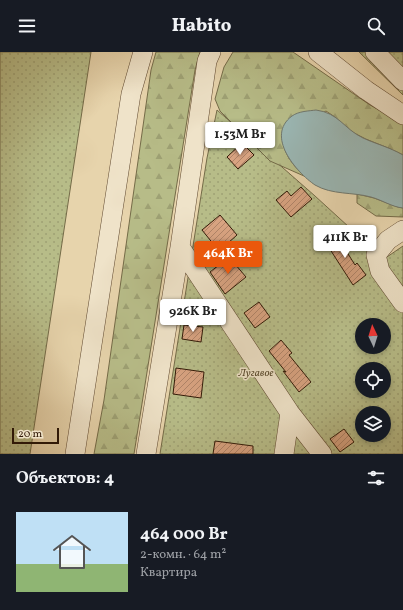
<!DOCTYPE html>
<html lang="ru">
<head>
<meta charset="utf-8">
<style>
  :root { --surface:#171b24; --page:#20242c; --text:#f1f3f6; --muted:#9ea1a6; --line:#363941; --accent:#ea580c }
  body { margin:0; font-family:Vollkorn,serif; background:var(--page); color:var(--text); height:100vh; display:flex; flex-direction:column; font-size:15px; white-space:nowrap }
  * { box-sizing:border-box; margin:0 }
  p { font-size:13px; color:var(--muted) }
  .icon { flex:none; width:22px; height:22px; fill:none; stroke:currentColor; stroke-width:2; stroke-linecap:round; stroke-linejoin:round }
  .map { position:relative; height:402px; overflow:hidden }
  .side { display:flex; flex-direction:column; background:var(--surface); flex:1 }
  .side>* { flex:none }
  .needle { width:26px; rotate:356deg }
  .tools { position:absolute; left:355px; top:266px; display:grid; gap:8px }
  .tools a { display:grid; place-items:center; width:36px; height:36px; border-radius:50%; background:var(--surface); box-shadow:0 2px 6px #0003; font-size:20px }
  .scale { position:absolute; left:12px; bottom:10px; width:47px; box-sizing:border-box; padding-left:4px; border:2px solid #321a07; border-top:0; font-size:11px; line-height:14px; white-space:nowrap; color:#321a07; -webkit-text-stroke:3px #efe3c9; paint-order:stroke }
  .price { position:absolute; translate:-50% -34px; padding:0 9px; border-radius:4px; background:#fff; color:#222; font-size:13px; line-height:26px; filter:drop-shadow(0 1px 2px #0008) }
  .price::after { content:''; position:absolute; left:50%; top:24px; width:12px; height:9px; margin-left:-6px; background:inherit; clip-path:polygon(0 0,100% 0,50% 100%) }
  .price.current { background:var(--accent); color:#fff }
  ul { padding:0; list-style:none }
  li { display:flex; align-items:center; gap:12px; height:100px; padding:0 16px }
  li+li { border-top:1px solid var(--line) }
  li span { display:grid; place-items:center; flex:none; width:112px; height:80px; border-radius:0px; color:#555 }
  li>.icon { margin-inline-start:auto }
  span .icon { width:48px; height:48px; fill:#fffc; stroke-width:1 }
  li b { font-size:17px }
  h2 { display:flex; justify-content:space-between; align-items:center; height:48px; padding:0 16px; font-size:17px }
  header { display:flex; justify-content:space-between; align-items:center; height:52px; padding:0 16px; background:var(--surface); font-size:18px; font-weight:800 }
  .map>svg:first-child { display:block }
  .grass { fill:url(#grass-dots); stroke:#746b48; fill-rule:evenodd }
  .forest { fill:url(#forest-firs); stroke:#746b48 }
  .water { fill:#9ab6b3; stroke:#70786e }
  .building { fill:url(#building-hatch); stroke:#321a07 }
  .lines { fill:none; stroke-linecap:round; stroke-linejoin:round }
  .minor-casing { stroke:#5f4830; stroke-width:20 }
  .minor { stroke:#efe3c9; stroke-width:19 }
  .labels { text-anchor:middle; stroke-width:3; stroke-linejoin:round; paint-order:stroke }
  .park-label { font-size:11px; font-style:italic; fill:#5a4b2e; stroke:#efe3c9 }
</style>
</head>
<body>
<header><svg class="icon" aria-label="menu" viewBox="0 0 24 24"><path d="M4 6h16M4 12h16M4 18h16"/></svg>Habito<svg class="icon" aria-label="search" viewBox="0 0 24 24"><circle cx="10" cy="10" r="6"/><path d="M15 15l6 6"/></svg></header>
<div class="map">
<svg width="403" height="402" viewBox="0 0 403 402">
  <defs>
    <pattern id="grass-dots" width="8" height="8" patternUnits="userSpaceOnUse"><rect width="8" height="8" fill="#b7bc88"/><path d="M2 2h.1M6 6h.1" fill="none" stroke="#9ea174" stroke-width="1.8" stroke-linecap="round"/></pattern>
    <pattern id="forest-firs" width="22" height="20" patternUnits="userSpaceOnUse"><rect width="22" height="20" fill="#b7bc88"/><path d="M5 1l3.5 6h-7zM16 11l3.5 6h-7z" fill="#9ea174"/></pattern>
    <pattern id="building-hatch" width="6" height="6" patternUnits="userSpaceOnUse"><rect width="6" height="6" fill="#d8a381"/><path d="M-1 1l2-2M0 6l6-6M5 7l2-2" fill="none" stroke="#b08468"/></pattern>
  </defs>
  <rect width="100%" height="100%" fill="#e7d4ac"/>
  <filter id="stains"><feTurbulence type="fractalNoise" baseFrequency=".005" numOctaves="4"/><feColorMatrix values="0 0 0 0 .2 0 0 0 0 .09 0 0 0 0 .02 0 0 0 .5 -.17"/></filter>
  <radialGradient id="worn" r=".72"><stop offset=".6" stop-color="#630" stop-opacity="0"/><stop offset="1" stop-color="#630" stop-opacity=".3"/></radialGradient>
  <path class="grass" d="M0 0H91L30 402H0Z
    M359 0H403V43Z
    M217 58 315 144 384 207 403 194V402H160L207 106ZM362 273H384V295H362ZM362 317H384V339H362ZM362 361H384V383H362Z"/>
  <path class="forest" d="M156 0H200L195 18 134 402H94L104 348 151 18Z
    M233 0H293L370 53 403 71V103C387 94 369 90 354 81 344 75 337 65 326 59L282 81C282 100 291 111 304 124L270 109 220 59 215 47 224 15Z
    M357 142 374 146 398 155 403 156V165L376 164 357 151Z"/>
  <path class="water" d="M316 58C339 61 344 77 363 86 376 92 389 95 403 103V156C392 155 382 148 371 145 353 140 332 143 315 133 296 120 265 84 292 64 299 59 309 59 316 58Z"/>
  <path class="building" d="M242 91 254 103 238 117 227 105Z
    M301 135 312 147 291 165 276 148 287 139 291 144Z
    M220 163 237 183 219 199 202 178Z
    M335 181 355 213 357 211 366 223 353 233 324 188Z
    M229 205 246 225 225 242 210 220Z
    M259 250 270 265 255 276 244 261Z
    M184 273 203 275 201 290 182 287Z
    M281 288 292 301 289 303 311 330 299 340 283 319 286 320 269 299Z
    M176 316 204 320 201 346 173 342Z
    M344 377 354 390 340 400 330 387Z
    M215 389 253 394V402H213Z"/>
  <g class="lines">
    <defs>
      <path id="minor" d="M318 0 366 38 403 63
        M375 0 403 29
        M403 178 388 188 376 203 380 219 403 251
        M180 195 290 361 322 402
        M75 402 131 42 143 0
        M146 402 180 195 207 9 211 0
        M284 402 290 361"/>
    </defs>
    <use href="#minor" class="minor-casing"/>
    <use href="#minor" class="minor"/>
  </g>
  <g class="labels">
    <g class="park-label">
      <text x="256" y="324">Лугавое</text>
    </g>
  </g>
  <rect width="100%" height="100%" filter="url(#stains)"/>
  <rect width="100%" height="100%" fill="url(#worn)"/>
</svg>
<div class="tools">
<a><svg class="needle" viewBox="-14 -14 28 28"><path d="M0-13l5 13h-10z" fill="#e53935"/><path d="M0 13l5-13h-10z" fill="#9ea1a6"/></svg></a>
<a><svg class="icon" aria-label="locate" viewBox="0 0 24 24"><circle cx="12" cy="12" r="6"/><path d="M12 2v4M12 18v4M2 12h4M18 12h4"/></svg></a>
<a><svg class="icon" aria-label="layers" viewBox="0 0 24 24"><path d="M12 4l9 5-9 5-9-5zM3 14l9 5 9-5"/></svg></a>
</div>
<div class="scale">20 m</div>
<b class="price" style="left:240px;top:104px">1.53M Br</b>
<b class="price" style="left:345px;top:207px">411K Br</b>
<b class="price current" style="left:228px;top:223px">464K Br</b>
<b class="price" style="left:193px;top:281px">926K Br</b>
</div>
<section class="side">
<h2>Объектов: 4<svg class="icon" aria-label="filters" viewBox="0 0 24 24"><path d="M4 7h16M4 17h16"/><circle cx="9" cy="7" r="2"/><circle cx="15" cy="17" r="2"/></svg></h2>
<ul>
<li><span style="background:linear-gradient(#bfe0f5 65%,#8fb573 0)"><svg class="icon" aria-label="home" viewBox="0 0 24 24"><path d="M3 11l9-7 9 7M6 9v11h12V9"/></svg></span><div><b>464 000 Br</b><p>2-комн. · 64 m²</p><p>Квартира</p></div></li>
</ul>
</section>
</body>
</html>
